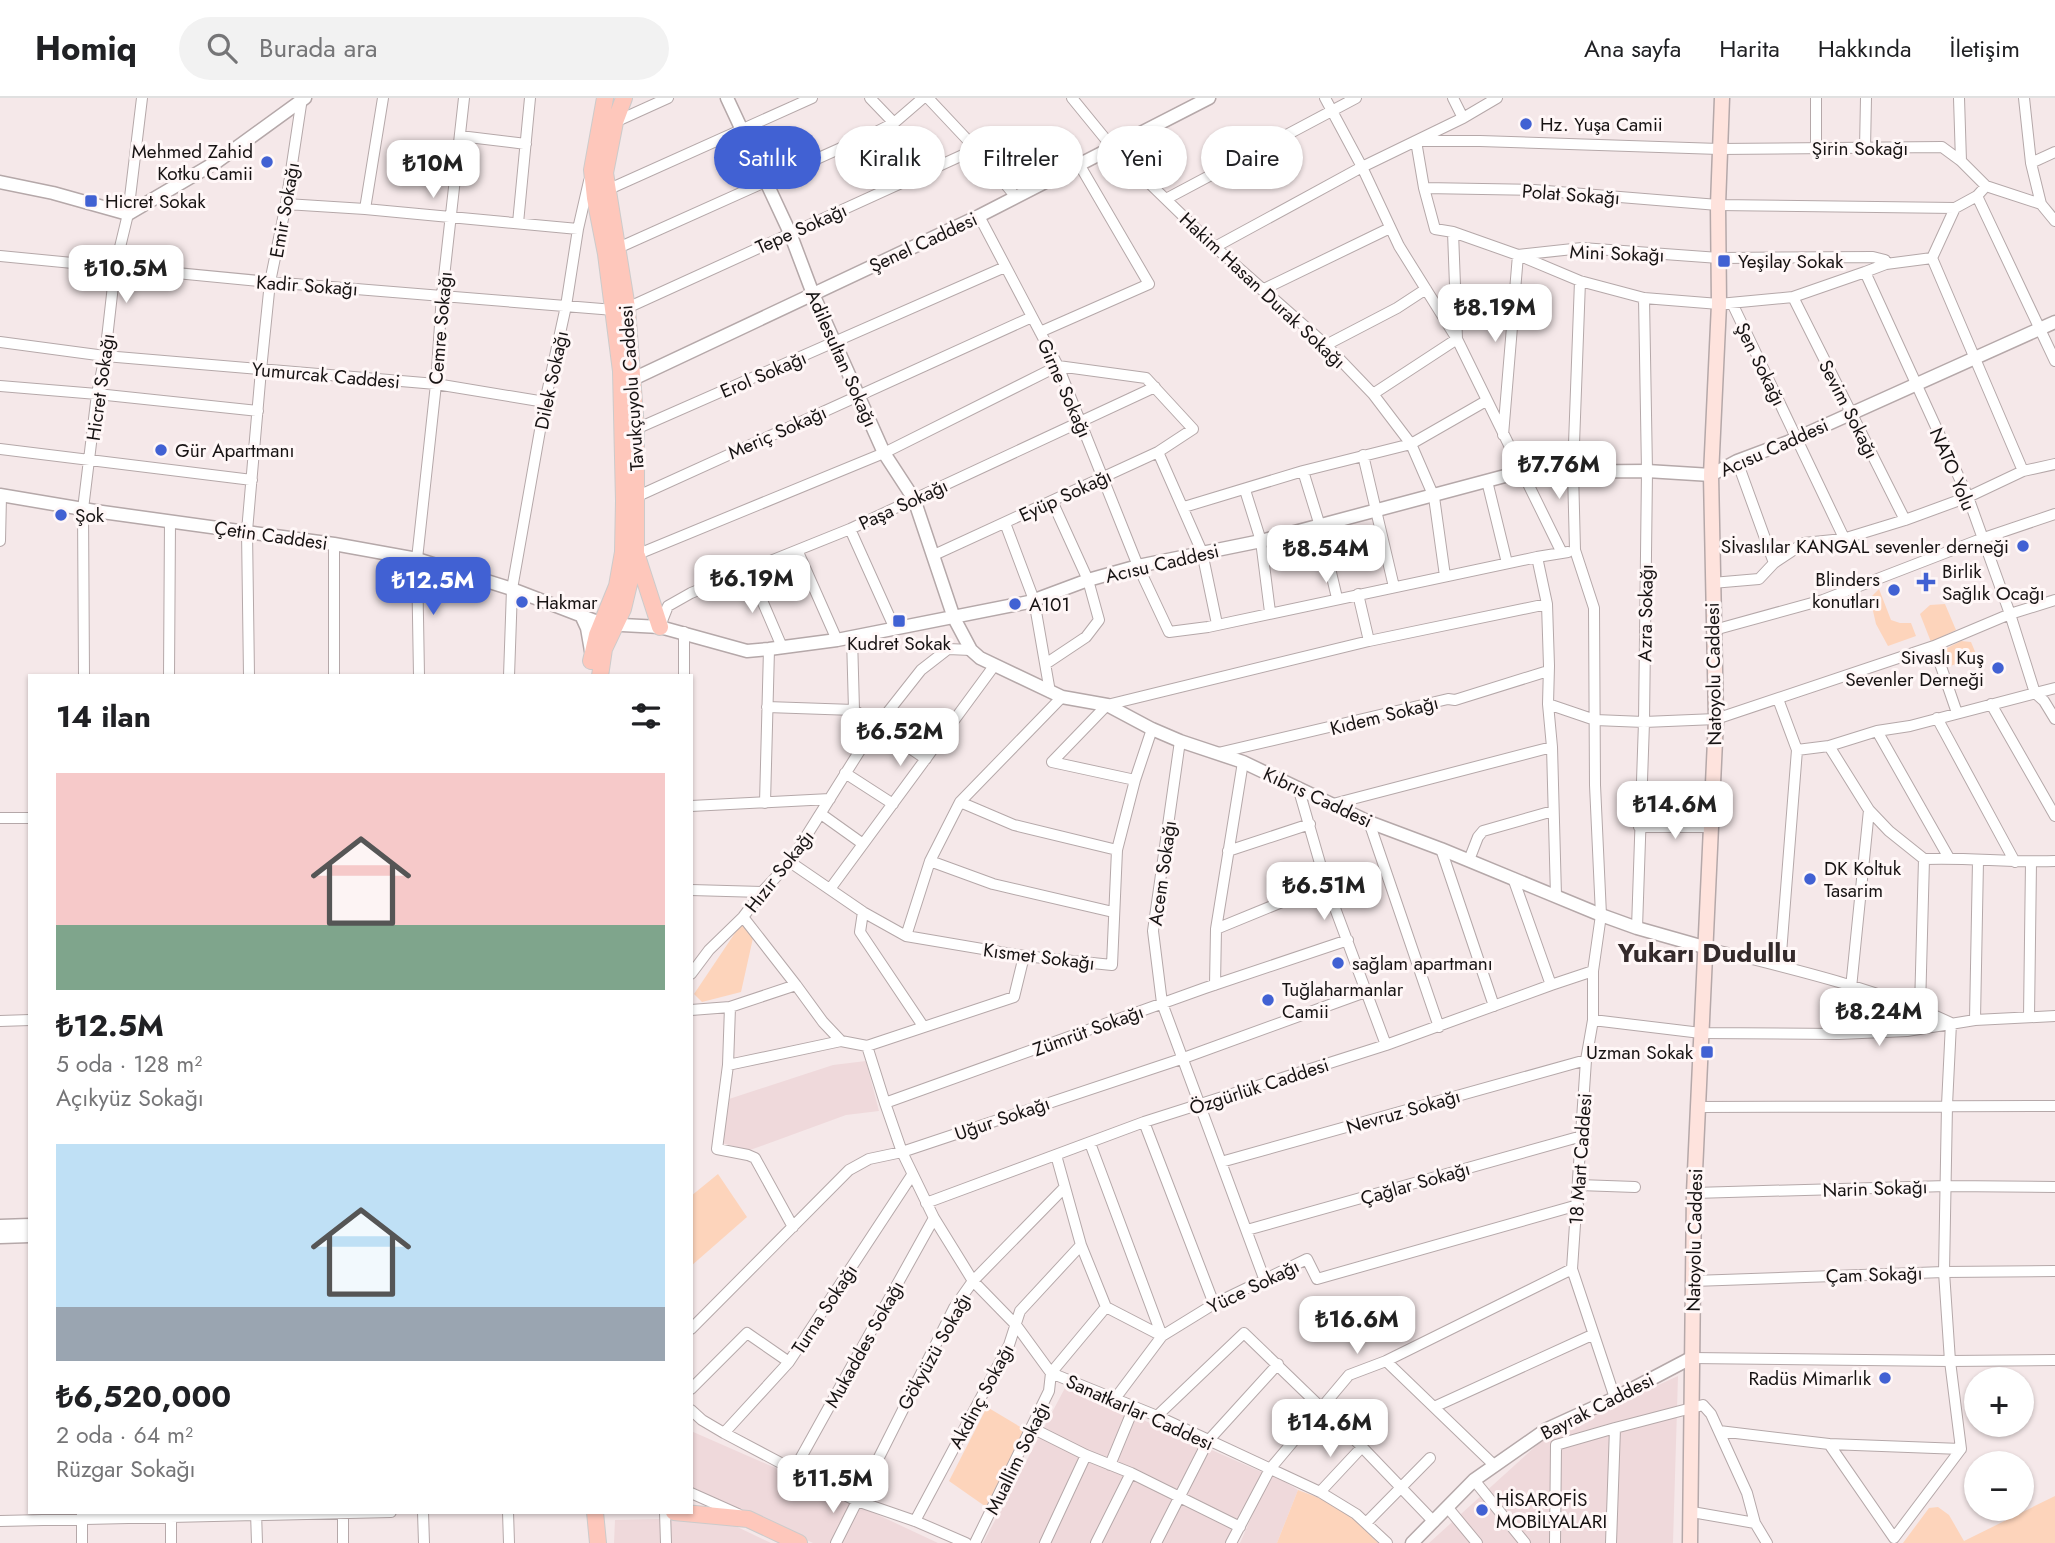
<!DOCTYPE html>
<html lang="tr">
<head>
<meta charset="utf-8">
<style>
  :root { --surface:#fff; --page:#f2f2f2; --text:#202124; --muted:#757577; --line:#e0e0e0; --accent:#4161d3 }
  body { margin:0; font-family:Jost,sans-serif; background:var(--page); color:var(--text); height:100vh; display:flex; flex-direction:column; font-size:26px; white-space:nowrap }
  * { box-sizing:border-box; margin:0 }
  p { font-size:23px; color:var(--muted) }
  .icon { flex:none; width:38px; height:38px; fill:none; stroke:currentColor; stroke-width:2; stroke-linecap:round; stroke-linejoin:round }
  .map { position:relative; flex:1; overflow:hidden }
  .panel { position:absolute; left:28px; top:576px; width:665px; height:840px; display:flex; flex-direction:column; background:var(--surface); border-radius:0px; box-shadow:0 2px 5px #0004 }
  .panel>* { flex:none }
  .hud { position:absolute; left:714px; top:28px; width:665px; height:63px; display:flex; gap:14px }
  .fabs { position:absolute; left:1964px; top:1269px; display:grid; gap:14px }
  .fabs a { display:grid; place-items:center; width:70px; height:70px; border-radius:50%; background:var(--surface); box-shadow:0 2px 5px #0004; font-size:35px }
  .price { position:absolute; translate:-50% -60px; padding:0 16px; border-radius:14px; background:#fff; color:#222; font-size:23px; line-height:46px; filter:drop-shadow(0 2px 4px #0008) }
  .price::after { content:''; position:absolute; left:50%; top:42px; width:21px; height:16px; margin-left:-10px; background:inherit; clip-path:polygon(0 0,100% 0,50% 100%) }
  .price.active { background:var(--accent); color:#fff }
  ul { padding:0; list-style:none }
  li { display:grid; align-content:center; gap:14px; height:371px; padding:0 28px }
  li span { display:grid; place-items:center; height:217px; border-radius:0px; color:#555 }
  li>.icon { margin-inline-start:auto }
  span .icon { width:126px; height:126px; fill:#fffc; stroke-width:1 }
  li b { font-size:30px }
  h2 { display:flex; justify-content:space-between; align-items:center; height:84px; padding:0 28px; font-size:30px }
  .pill { padding:0 24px; border-radius:32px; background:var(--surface); box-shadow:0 2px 5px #0004; font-size:24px; line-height:63px }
  .pill.active { background:var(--accent); color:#fff }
  header { display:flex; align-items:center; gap:42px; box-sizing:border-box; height:98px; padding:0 35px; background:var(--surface); border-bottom:2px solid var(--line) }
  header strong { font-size:33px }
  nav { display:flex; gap:38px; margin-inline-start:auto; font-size:24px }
  .search { width:490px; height:63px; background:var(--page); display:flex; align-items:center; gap:18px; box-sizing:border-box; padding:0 24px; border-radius:38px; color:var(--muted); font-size:26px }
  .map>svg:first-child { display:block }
  .built { fill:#efd9db }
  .green { fill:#fdd4bb }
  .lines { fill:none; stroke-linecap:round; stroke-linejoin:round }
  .minor-casing { stroke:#b5a8a9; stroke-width:12 }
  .tertiary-casing { stroke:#b5a8a9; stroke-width:15 }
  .secondary-casing { stroke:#b5a8a9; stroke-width:17 }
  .primary-casing { stroke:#cccbcb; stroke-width:18 }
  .minor { stroke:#fff; stroke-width:10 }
  .tertiary { stroke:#fff; stroke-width:12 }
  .secondary { stroke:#fee3dd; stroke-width:14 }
  .primary { stroke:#fec7bb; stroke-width:16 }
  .poi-dot { fill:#4161d3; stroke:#fff7f7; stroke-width:2.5 }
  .labels { text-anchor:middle; stroke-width:6; stroke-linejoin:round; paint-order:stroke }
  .poi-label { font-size:19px; fill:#171313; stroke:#fff7f7; text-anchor:start }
  .street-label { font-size:19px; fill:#171313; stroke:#fff7f7 }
  .district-label { font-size:26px; font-weight:bold; fill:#342a2b; stroke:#fff7f7 }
</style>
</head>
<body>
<header>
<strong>Homiq</strong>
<div class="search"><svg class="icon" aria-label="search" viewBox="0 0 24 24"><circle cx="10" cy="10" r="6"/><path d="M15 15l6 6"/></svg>Burada ara</div>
<nav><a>Ana sayfa</a><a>Harita</a><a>Hakkında</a><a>İletişim</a></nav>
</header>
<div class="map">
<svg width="2055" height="1445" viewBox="0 0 2055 1445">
  <rect width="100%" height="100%" fill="#f5e8e9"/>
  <path class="built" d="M866 963 879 1013 846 1017 750 1052 721 1045 729 1001 833 967Z
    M1678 1278 1673 1445H1429L1547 1338Z
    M1066 1288 1264 1375 1232 1445H983Z
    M691 1333 810 1385 938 1445H813L691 1389Z
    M1271 1375 1298 1392 1277 1445H1240Z
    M669 1416 727 1424 771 1445H670Z
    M661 1421V1445H614L615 1422Z"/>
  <path class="green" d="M1879 491 1891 522 1900 525H1911L1916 538 1888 548 1876 526 1870 500Z
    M1945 506 1956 532 1931 544 1920 516 1930 507Z
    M1961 543 1971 544 1979 563 1974 565 1972 560 1945 570 1939 554Z
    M741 826 753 840 741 894 702 904 694 896Z
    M718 1076 747 1119 691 1168V1098Z
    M987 1309 1027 1333 989 1411 949 1383Z
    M1298 1392 1343 1409 1378 1445H1277Z
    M2055 1398V1445H1903L1929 1410 1938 1409 1949 1417 1964 1443Z"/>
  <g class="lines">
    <defs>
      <path id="minor" d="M870 0 894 25
        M928 0 976 51 1016 99
        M1072 0 1112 49 1215 149 1326 247 1373 296 1411 346 1434 399 1445 478
        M1325 0 1362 69 1399 148 1457 241 1562 455
        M1453 0 1463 20
        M1959 0 1961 63
        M2024 0 2031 65 2041 106 2055 123
        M615 24 668 0
        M460 38 526 46
        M1816 50V0
        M1865 51 1866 0
        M2031 65 2055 54
        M1986 88 1961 63 1942 49 1719 51 1480 43H1416L1424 90 1435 131 1453 134 1518 157 1582 150 1719 160 1873 159 1885 162 1886 166 1932 160 2023 373
        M1424 90 1534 92 1718 107 1955 110 1977 98 1986 88 2041 106
        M607 92 812 0
        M1977 98 2055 263
        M1166 101 1356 0
        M286 106 365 111 578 131
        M365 111 383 0
        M979 118 1058 268 1138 468 1169 534 1208 529 1537 459
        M518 125 530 0
        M1215 149 1362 69 1463 20 1497 0
        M618 150 870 37 894 25 923 0
        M0 158 270 184 614 212
        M1932 160 1955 110
        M1886 166 1865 174 1968 399 2010 516 2035 595 2044 603 2055 621
        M1580 183 1573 373 1575 452 1594 510 1595 687 1601 817 1593 873V922L1586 962 1572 1171 1615 1300
        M1262 192 1390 130
        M1793 199 1905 422
        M1732 205 1844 440
        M627 210 976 51
        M1040 234 1149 186 1079 66
        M0 244 105 258 436 286 545 304
        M1326 247 1397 210 1426 191
        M0 288 97 296 258 313
        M1373 296 1457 241 1453 134
        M636 331 1005 169
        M1503 337 1518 157 1580 183 1644 200 1719 206 1793 199 1865 174
        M0 351 252 382
        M1158 354 1202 454 1217 526
        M1363 357 1394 489
        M1737 363 1774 465
        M1303 373 1320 428 1337 500
        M1487 383 1507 465
        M1245 392 1261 443 1270 514
        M638 398 1032 219
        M1184 409 1303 373 1411 346 1486 303
        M1005 425 1034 502 1050 594
        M850 431 895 531
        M0 443 1 398
        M798 454 837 542
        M636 457 884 355 1058 268 1146 280 1193 331 1158 354 934 457
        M749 472 782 549
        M1712 485 1759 481 1774 465 1804 445 1843 441 1905 422 1968 399 2023 373 2055 366
        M1358 496 1369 543
        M1547 506 1537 459 1568 454
        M660 528 668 508 691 495 850 431 1155 289
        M1714 532 1823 502 1981 441 2055 416
        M684 534V578
        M852 539 854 612
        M1934 548 1957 615
        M1047 565 1086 539 1099 522 1088 482 1052 403
        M84 578 83 411 97 296 105 258 115 170 128 116 142 0
        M169 578 170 423
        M249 578 247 433 261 272 270 184 286 106 302 0
        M334 578V446
        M419 578 417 461 436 286 442 197 464 0
        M509 578 512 491 545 304 566 208 578 131 589 83
        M1778 601 1797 652 1829 648 1869 712
        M1548 606 1595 622 1644 624 1716 621 1934 548 2010 516 2055 502
        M1991 606 2055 718
        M767 609 854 612 926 661
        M1937 620 2015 764
        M1877 633 1949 760
        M1180 643 1153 833 1162 905 1265 1183
        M1829 648 1877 633 1910 628 2055 590
        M1218 655 1448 601 1455 602 1548 573
        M845 675 893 706
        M1135 682 1052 664 1107 607 1369 543 1547 506 1549 568 1548 606 1552 649 1556 798
        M1298 689 1326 786 1386 947
        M960 704 1014 727 1117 752
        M765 705 769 551
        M1333 706 1552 649
        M691 708 830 701
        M821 716 863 746
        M0 720H30
        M1369 724 1439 929
        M1639 729H1711
        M1441 751 1494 908
        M1228 753 1310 726
        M1469 762 1478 739 1483 733 1553 713
        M930 763 993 786 1113 814
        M790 764 863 814 906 838 1024 858 1112 867 1117 752 1135 682 1152 631
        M1513 780 1551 887
        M830 791 994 568
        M691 792 762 794
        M863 814 860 834 923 928
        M743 819 796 887
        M1637 830 1644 624 1647 373 1644 200
        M1216 831 1326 786
        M906 838 930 763 960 704 1062 599
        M1704 849C1784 869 1877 890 1951 925L1947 1007 1944 1174 1950 1263 1961 1351 1894 1440 1829 1346 1719 1333
        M1780 868 1797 652
        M691 876 709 852 743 819 762 794 790 764 869 638 921 572 948 551 971 552
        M1215 887 1216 831 1243 664
        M1851 890 1869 712 1889 733 1924 761C1968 759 2011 765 2055 763
        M730 909 728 967 717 1051 748 1057 755 1060 793 1129
        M1920 910 1924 761
        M691 912 730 909 796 887 823 924 841 943 867 948 1014 899 1024 858
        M2029 919 2031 764
        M1593 922 1701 935 1839 936 1907 933 1975 922 2055 918
        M1975 922 1978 763
        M0 923 30 922
        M867 948 885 1005 1205 890 1348 842
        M728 967 841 943
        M885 1005 902 1054 934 1120 973 1183 1016 1227 1051 1275 1157 1318 1320 1394 1356 1416 1387 1445
        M1698 1009 2055 1008
        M1144 1024 1214 1206
        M1090 1045 1162 1238
        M1056 1057 1081 1147 1106 1209 1162 1238
        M1221 1064 1586 962
        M1579 1087 1635 1089
        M1694 1095 1947 1088 2055 1089
        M926 1105 1144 1024 1386 947 1551 887 1593 873
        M1247 1132 1582 1038
        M1693 1183 1944 1174 2055 1173
        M691 1231 849 1072 869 1061 902 1054 1181 961 1368 893
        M1691 1260 1950 1263 2055 1262
        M1386 1263 1495 1368
        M691 1291 747 1235 789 1264
        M1114 1302 1162 1238 1214 1206 1307 1161 1317 1181 1578 1107
        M1434 1309 1592 1237
        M691 1312 702 1322 724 1335 794 1372 857 1403 915 1423 966 1445
        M1157 1318 1244 1235 1362 1349 1434 1424
        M1032 1330 1086 1357 1131 1375 1240 1429
        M1615 1330 1703 1307 1711 1316 1747 1395 1755 1425
        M724 1335 789 1264 912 1077
        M1829 1346 1961 1351
        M1110 1367 1134 1309
        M794 1372 934 1120
        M1474 1382 1525 1445
        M1320 1394 1362 1349
        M691 1395 738 1416
        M1448 1410 1477 1445
        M82 1414V1445
        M256 1414 257 1445
        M343 1414V1445
        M423 1414 424 1445
        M508 1414 509 1445
        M665 1414 666 1445
        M1692 1414 1755 1425 1767 1445
        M0 1423 391 1414
        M915 1423 1009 1247 1020 1213 1081 1147
        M1366 1425 1430 1360
        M171 1445V1414
        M836 1445 954 1210 973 1183 1064 1090
        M975 1445 1049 1293 1051 1275 1106 1209
        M1045 1445 1086 1357
        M1096 1445 1131 1375
        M1156 1445 1208 1343 1278 1266
        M1231 1445 1270 1371 1349 1277 1386 1263 1572 1171
        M1555 1445 1556 1347 1615 1330 1611 1445"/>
      <path id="tertiary" d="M727 0 790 135 813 196 884 355 914 401 954 520 971 552 980 560 1062 599 1107 607 1152 631 1180 643 1243 664 1369 724 1441 751 1601 817 1637 830 1704 849
        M0 84 53 95 128 116 218 63 305 0
        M633 281 979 118 1209 0
        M0 397 95 413 334 446 417 461 512 491 603 526 660 529 747 553 769 551 837 542 1029 504 1088 482 1138 468 1261 443 1520 374 1647 373 1711 377 1737 363 1788 344 2055 224
        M581 517 587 530 591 553
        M0 1128 30 1127
        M0 1139 30 1138
        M1412 1445 1474 1382 1547 1331 1615 1300 1691 1260"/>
      <path id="secondary" d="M1690 1445 1694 1095 1716 621 1711 377 1719 206 1718 107 1722 0"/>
      <path id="primary" d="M637 458 660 529
        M591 563 597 537 617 488 623 454 624 403 621 273 606 156 595 100 592 72 605 0
        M600 578 604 551 623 511 636 457V331L627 210 605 75 615 24 624 0
        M595 1414 598 1445
        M674 1414 748 1421 799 1445"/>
    </defs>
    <use href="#minor" class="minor-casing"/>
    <use href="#tertiary" class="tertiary-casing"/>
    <use href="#secondary" class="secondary-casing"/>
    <use href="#primary" class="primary-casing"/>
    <use href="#minor" class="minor"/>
    <use href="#tertiary" class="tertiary"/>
    <use href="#secondary" class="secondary"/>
    <use href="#primary" class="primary"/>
  </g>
  <g class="poi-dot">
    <circle cx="1526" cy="26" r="7"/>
    <circle cx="267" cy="64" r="7"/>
    <rect x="84" y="96" width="14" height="14" rx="3.5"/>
    <rect x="1717" y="156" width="14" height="14" rx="3.5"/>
    <circle cx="161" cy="352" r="7"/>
    <circle cx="61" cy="417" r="7"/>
    <circle cx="2023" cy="448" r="7"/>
    <path d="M1922.5 473.5h7v7h7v7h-7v7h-7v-7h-7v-7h7z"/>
    <circle cx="1894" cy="492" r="7"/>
    <circle cx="522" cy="504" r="7"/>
    <circle cx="1015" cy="506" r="7"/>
    <rect x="892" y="516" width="14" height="14" rx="3.5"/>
    <circle cx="1998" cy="570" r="7"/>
    <circle cx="1810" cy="781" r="7"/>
    <circle cx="1338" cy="865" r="7"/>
    <circle cx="1268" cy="902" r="7"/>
    <rect x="1700" y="947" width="14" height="14" rx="3.5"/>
    <circle cx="1885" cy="1280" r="7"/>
    <circle cx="1482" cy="1412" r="7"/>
  </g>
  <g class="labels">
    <g class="poi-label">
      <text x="1540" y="33">Hz. Yuşa Camii</text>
      <text x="253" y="60" text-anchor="end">Mehmed Zahid<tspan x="253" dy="22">Kotku Camii</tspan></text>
      <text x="105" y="110">Hicret Sokak</text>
      <text x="1738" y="170">Yeşilay Sokak</text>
      <text x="175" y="359">Gür Apartmanı</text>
      <text x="75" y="424">Şok</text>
      <text x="2009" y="455" text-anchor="end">Sİvaslılar KANGAL sevenler derneği</text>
      <text x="1942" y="480">Birlik<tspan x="1942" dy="22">Sağlık Ocağı</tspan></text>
      <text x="1880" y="488" text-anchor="end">Blinders<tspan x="1880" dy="22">konutları</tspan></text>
      <text x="536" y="511">Hakmar</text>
      <text x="1029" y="513">A101</text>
      <text x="899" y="552" text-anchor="middle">Kudret Sokak</text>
      <text x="1984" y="566" text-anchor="end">Sivaslı Kuş<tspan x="1984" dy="22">Sevenler Derneği</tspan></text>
      <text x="1824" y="777">DK Koltuk<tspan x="1824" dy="22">Tasarim</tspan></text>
      <text x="1352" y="872">sağlam apartmanı</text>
      <text x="1282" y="898">Tuğlaharmanlar<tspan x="1282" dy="22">Camii</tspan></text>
      <text x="1693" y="961" text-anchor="end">Uzman Sokak</text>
      <text x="1871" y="1287" text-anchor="end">Radüs Mimarlık</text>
      <text x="1496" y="1408">HİSAROFİS<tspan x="1496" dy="22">MOBİLYALARI</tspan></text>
    </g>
    <g class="street-label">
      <text x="1860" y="57">Şirin Sokağı</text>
      <text transform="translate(1571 96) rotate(4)" y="7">Polat Sokağı</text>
      <text transform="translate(284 112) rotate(-80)" y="7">Emir Sokağı</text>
      <text transform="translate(801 130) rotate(-24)" y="7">Tepe Sokağı</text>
      <text transform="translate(923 144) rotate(-25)" y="7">Şenel Caddesi</text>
      <text transform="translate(1617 155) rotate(2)" y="7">Mini Sokağı</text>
      <text transform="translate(307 187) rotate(4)" y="7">Kadir Sokağı</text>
      <text transform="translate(1263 192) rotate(43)" y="7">Hakim Hasan Durak Sokağı</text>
      <text transform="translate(440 230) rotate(-85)" y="7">Cemre Sokağı</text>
      <text transform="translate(842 260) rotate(66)" y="7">Adilesultan Sokağı</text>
      <text transform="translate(1761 266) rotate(64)" y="7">Şen Sokağı</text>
      <text transform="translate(763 276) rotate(-23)" y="7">Erol Sokağı</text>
      <text transform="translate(326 277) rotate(5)" y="7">Yumurcak Caddesi</text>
      <text transform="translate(551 282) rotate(-78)" y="7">Dilek Sokağı</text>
      <text transform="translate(100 289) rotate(-82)" y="7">Hicret Sokağı</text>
      <text transform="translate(631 290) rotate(-94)" y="7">Tavukçuyolu Caddesi</text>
      <text transform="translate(1065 290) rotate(66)" y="7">Girne Sokağı</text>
      <text transform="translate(1849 311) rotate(63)" y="7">Sevim Sokağı</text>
      <text transform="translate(777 334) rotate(-24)" y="7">Meriç Sokağı</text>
      <text transform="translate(1774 349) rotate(-24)" y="7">Acısu Caddesi</text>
      <text transform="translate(1953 371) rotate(67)" y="7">NATO Yolu</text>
      <text transform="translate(1065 397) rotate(-25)" y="7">Eyüp Sokağı</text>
      <text transform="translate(903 406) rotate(-25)" y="7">Paşa Sokağı</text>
      <text transform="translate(271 437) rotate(8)" y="7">Çetin Caddesi</text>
      <text transform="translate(1162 465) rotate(-13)" y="7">Acısu Caddesi</text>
      <text transform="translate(1645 515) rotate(-89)" y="7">Azra Sokağı</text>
      <text transform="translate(1713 576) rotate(-91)" y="7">Natoyolu Caddesi</text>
      <text transform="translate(1384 617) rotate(-14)" y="7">Kıdem Sokağı</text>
      <text transform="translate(1318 699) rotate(25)" y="7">Kıbrıs Caddesi</text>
      <text transform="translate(779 773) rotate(-52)" y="7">Hızır Sokağı</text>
      <text transform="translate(1162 775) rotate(-82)" y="7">Acem Sokağı</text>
      <text transform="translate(1039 858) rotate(7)" y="7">Kısmet Sokağı</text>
      <text transform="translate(1088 932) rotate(-20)" y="7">Zümrüt Sokağı</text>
      <text transform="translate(1259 988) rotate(-18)" y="7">Özgürlük Caddesi</text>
      <text transform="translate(1403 1013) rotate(-16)" y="7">Nevruz Sokağı</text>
      <text transform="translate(1002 1020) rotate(-19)" y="7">Uğur Sokağı</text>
      <text transform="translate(1580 1061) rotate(-86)" y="7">18 Mart Caddesi</text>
      <text transform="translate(1415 1085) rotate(-16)" y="7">Çağlar Sokağı</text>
      <text transform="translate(1875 1090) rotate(-2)" y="7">Narin Sokağı</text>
      <text transform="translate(1694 1142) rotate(-89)" y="7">Natoyolu Caddesi</text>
      <text transform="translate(1874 1176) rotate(-2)" y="7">Çam Sokağı</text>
      <text transform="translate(1253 1188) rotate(-26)" y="7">Yüce Sokağı</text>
      <text transform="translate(824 1211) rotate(-57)" y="7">Turna Sokağı</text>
      <text transform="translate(864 1246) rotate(-61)" y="7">Mukaddes Sokağı</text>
      <text transform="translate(934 1253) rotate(-61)" y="7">Gökyüzü Sokağı</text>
      <text transform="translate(981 1298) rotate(-62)" y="7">Akdinç Sokağı</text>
      <text transform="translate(1597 1308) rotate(-27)" y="7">Bayrak Caddesi</text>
      <text transform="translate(1140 1314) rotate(24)" y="7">Sanatkarlar Caddesi</text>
      <text transform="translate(1017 1360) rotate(-64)" y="7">Muallim Sokağı</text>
    </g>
    <g class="district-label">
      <text x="1707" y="864">Yukarı Dudullu</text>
    </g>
  </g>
</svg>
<div class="fabs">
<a>+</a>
<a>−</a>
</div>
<b class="price" style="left:433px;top:102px">₺10M</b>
<b class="price" style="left:126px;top:207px">₺10.5M</b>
<b class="price" style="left:1495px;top:246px">₺8.19M</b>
<b class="price" style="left:1559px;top:403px">₺7.76M</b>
<b class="price" style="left:1326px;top:487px">₺8.54M</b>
<b class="price" style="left:752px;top:517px">₺6.19M</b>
<b class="price active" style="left:433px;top:519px">₺12.5M</b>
<b class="price" style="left:900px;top:670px">₺6.52M</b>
<b class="price" style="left:1675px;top:743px">₺14.6M</b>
<b class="price" style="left:1324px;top:824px">₺6.51M</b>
<b class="price" style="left:1879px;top:950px">₺8.24M</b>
<b class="price" style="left:1357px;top:1258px">₺16.6M</b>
<b class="price" style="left:1330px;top:1361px">₺14.6M</b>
<b class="price" style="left:833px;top:1417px">₺11.5M</b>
<div class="hud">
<a class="pill active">Satılık</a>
<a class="pill">Kiralık</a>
<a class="pill">Filtreler</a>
<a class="pill">Yeni</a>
<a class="pill">Daire</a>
</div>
<section class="panel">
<h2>14 ilan<svg class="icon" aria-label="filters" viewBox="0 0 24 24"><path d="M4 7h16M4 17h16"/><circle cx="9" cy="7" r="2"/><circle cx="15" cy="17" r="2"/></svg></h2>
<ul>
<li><span style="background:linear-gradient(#f6c9c9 70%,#7fa58c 0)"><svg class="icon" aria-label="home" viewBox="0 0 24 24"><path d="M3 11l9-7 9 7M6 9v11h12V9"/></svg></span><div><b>₺12.5M</b><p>5 oda · 128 m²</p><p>Açıkyüz Sokağı</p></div></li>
<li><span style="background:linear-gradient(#bfe0f5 75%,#9aa5b1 0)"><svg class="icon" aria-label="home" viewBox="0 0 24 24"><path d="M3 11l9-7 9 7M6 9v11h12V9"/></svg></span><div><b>₺6,520,000</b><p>2 oda · 64 m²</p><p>Rüzgar Sokağı</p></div></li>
</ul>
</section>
</div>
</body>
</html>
